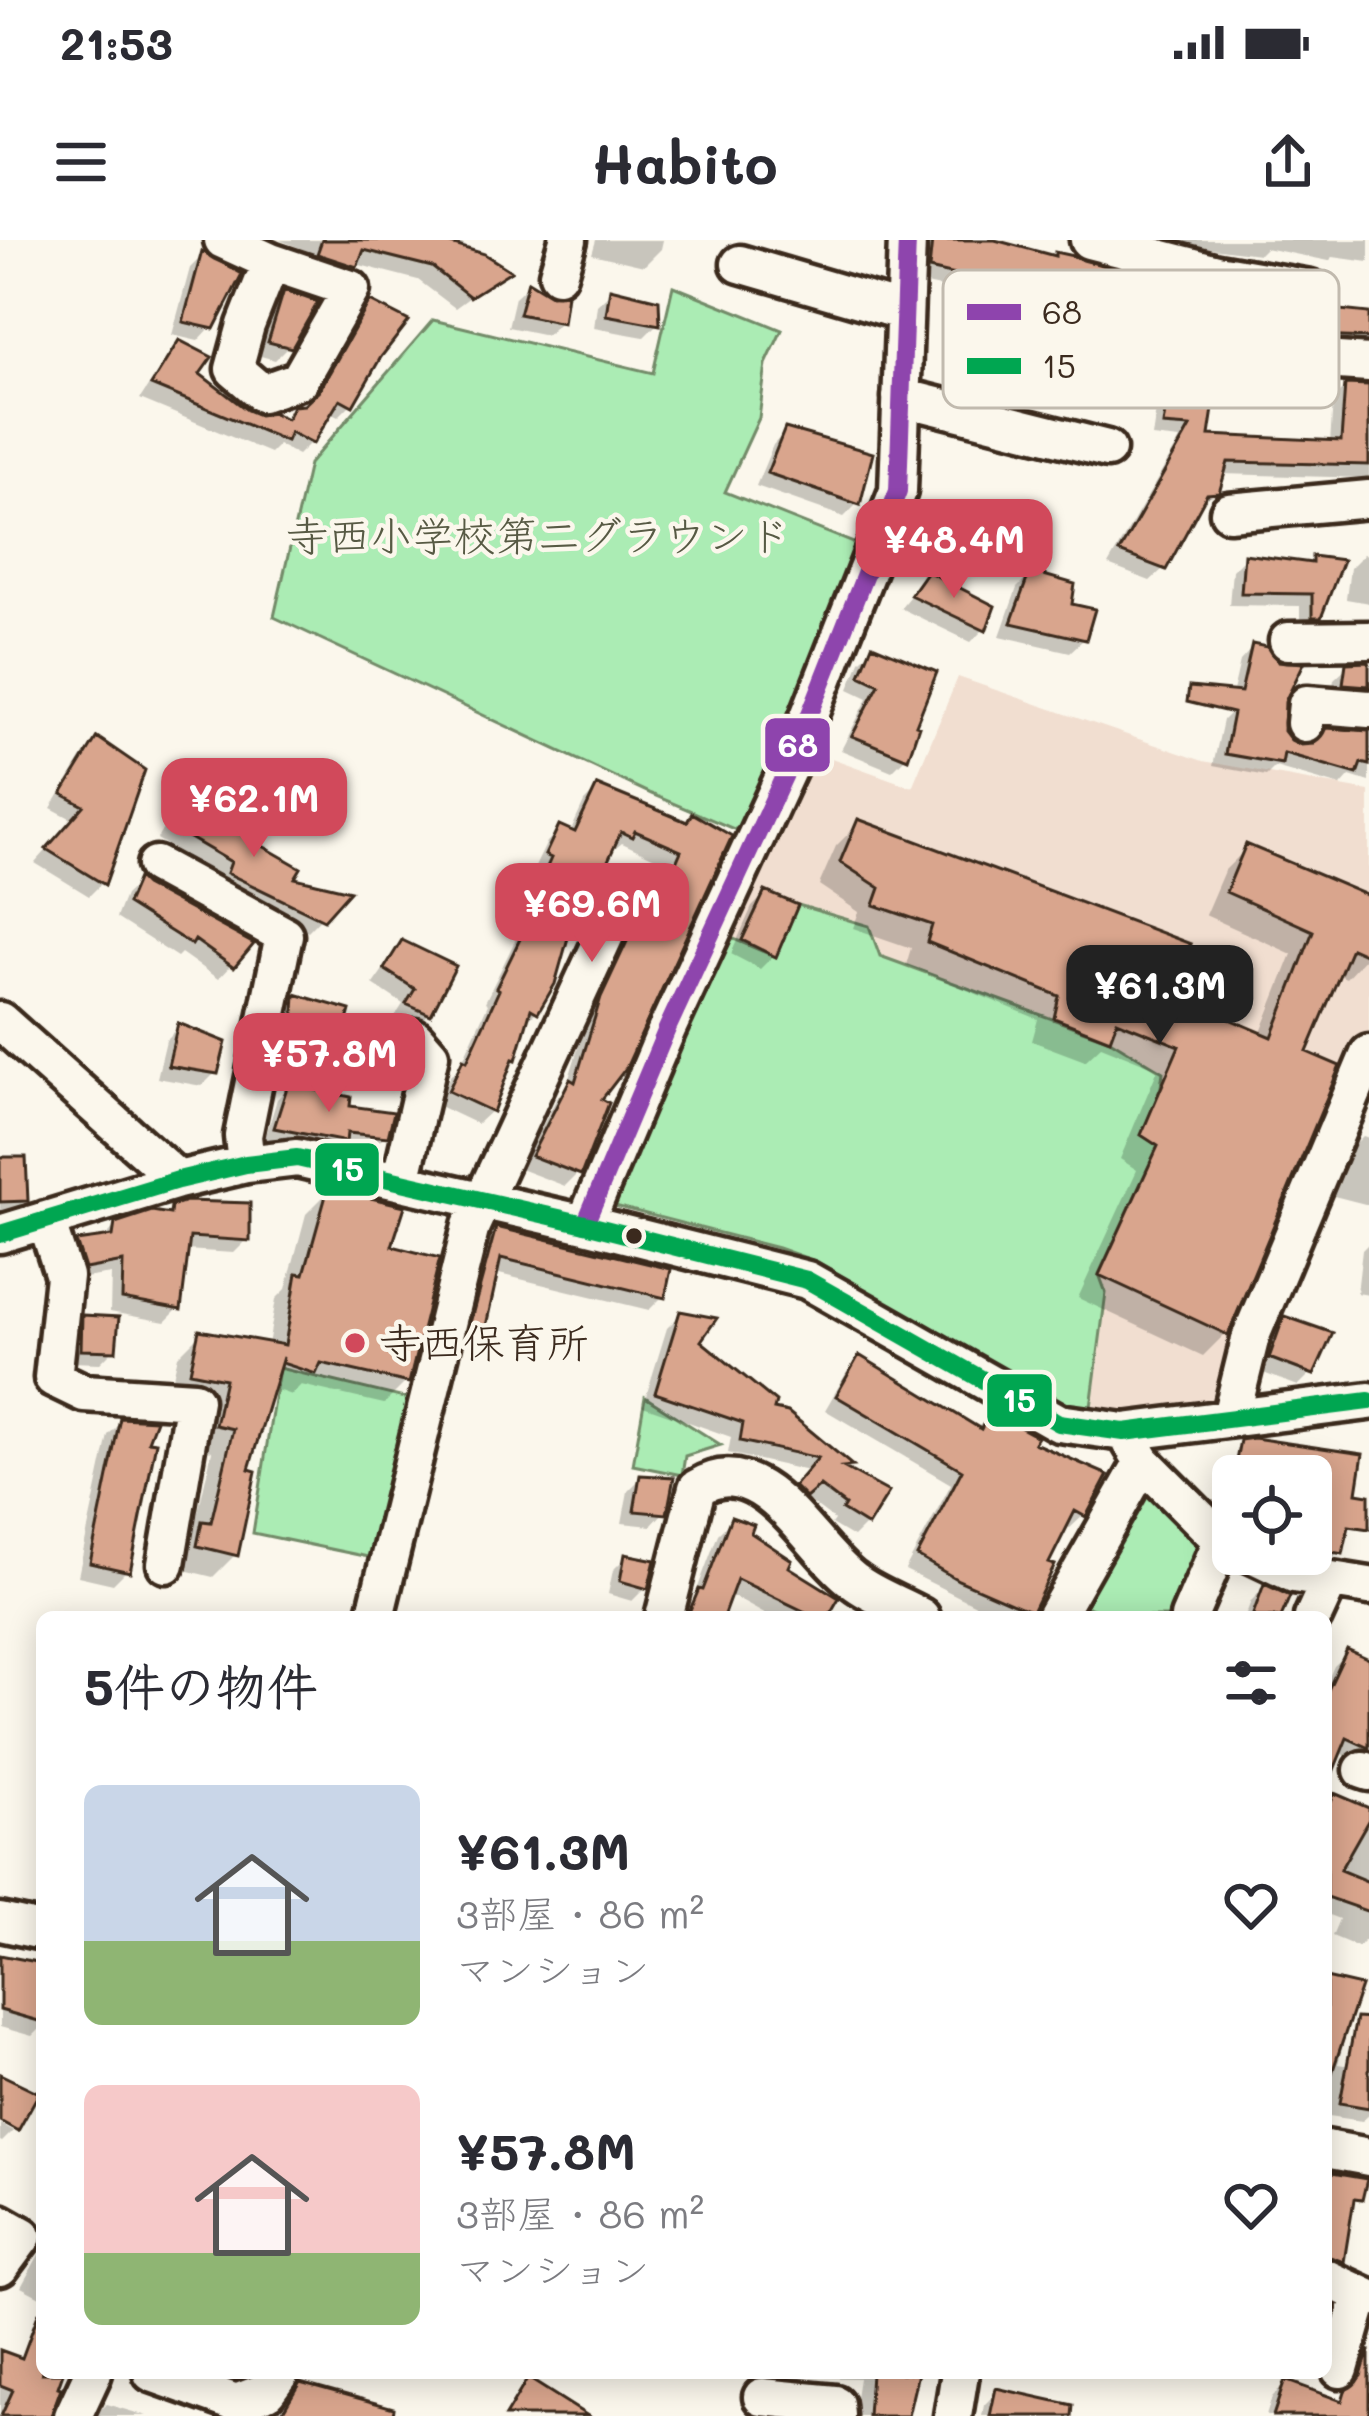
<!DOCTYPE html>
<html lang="ja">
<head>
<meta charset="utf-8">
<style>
  :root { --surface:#fff; --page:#f7f7f7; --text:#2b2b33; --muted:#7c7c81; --accent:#d1495b }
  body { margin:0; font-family:Mali,"Klee One",sans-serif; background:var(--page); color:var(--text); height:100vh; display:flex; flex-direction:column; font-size:45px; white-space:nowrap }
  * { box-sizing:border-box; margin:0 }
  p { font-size:39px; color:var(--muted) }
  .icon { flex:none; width:66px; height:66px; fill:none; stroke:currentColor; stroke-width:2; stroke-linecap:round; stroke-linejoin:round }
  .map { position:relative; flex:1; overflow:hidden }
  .details { position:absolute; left:36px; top:1371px; width:1296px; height:768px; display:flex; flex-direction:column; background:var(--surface); border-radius:18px; box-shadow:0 6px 30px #0003 }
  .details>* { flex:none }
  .fabs { position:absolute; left:1212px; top:1215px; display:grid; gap:24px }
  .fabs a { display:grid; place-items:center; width:120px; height:120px; border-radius:18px; background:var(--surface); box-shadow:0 6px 30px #0003; font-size:60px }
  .price { position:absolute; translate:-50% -102px; padding:0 27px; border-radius:24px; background:var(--accent); color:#fff; font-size:39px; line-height:78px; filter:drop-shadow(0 3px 6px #0008) }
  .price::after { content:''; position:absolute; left:50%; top:72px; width:36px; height:27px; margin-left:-18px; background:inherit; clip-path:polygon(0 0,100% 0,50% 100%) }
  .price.active { background:#222; color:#fff }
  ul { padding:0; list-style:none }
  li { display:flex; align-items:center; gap:36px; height:300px; padding:0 48px }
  li span { display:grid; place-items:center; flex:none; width:336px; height:240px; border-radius:18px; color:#555 }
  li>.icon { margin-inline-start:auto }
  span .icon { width:144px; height:144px; fill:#fffc; stroke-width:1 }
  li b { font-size:51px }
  h2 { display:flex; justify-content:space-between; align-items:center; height:144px; padding:0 48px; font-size:51px }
  .status { display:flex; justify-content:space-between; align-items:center; height:84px; padding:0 60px; background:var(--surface); direction:ltr }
  .status svg { height:33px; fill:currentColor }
  header { display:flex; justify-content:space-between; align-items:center; height:156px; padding:0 48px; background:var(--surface); font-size:54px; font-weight:700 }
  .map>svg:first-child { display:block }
  .built { fill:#f1ded0 }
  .green { fill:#abecb4; stroke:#738b69; stroke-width:3 }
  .shadow { fill:#0003 }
  .building { fill:#d9a58d; stroke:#3b2a1e; stroke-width:3 }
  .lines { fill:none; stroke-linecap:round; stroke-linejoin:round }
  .minor-casing { stroke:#3b2a1e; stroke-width:45 }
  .minor { stroke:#fbf7ec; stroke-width:36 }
  .bus-1-casing { stroke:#fbf7ec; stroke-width:27 }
  .bus-2-casing { stroke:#fbf7ec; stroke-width:27 }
  .bus-1 { stroke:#8e44ad; stroke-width:18 }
  .bus-2 { stroke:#00a651; stroke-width:18 }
  .bus-dot { fill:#3b2a1e; stroke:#fbf7ec; stroke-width:4.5 }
  .poi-dot { fill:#d1495b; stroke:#fbf7ec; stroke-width:4.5 }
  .labels { text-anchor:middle; stroke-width:9; stroke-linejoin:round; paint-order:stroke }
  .park-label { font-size:42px; fill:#575a44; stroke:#fbf7ec }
  .poi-label { font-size:42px; fill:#3b2a1e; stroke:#fbf7ec; text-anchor:start }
  .key { fill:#fbf7ec; stroke:#c1baae; stroke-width:3 }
  .key-label { font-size:33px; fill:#3b2a1e }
  .line-badge { stroke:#fbf7ec; stroke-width:4.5 }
  .badge-label { font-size:33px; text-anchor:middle; font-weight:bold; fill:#fff }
</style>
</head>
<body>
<div class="status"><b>21:53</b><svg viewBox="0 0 49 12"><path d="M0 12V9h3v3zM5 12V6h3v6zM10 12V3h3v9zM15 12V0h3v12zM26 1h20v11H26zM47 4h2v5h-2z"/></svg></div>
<header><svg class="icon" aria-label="menu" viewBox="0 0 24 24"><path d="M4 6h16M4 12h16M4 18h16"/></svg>Habito<svg class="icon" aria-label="share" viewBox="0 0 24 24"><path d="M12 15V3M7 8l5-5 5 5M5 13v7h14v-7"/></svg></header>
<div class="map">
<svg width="1369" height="2176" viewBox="0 0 1369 2176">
  <rect width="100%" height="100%" fill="#fbf7ec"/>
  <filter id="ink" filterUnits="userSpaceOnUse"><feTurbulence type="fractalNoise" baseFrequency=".00833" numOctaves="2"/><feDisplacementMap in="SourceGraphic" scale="24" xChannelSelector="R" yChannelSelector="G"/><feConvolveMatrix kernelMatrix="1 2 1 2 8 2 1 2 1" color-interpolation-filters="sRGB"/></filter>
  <g filter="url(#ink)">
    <path class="built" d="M673 46 782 90 766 124 759 178 725 252 874 311 798 506 912 547 958 437 1203 521 1369 551V876L1347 869 1234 1161 1120 1170 1066 1164 997 1128 818 1022 778 1008 611 965 755 598 651 554 274 377 309 224 433 80 653 133Z"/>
    <path class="green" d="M673 46 782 90 766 124 759 178 725 252 874 311 755 598 651 554 274 377 309 224 433 80 653 133Z
      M798 665 869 686 880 716 1110 800 1163 832 1161 847 1142 895 1158 906 1099 1034 1106 1053 1091 1167 1066 1164 1033 1149 818 1022 778 1008 611 965 715 691 776 717Z
      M279 1128 413 1160 373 1318 253 1293Z
      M645 1157 721 1205 685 1216 682 1235 633 1225Z
      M1151 1243 1195 1282 1196 1317 1174 1377H1114L1085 1366Z"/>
    <path class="shadow" d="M280 0H455L506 31 455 68 418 40 356 24 341 39 306 27 310 12Z
      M596 0H663L661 9 644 26 592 14Z
      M921 0H984L1269 89 1256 103 1167 92 1165 143 1152 156 1055 151 1028 142 1037 120 974 109 973 54 917 42Z
      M1147 0H1369V22L1333 17 1329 21 1265 8 1259 14 1179 4 1169 13Z
      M203 15 211 87 198 101 172 95 190 28Z
      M528 45 550 58 561 81 547 95 508 87 515 57Z
      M611 52 657 84 644 97 594 88 597 65Z
      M285 54 289 106 275 120 257 115 272 67Z
      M371 65 379 115 351 164 338 177 328 172 311 202 298 215 278 205 270 213 140 159 167 117 180 104 196 135 246 173 283 180 294 169 307 166 357 78Z
      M1320 73 1369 76V118L1305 108 1306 86Z
      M1346 147H1369V238L1221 234 1216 251 1197 266 1164 328 1150 341 1108 325 1180 200 1152 197 1156 169 1170 155 1205 159 1212 151 1206 198 1330 203 1333 160Z
      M786 191 857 264 844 277 756 246 773 205Z
      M1364 314 1369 315V363L1346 359 1350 328Z
      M1245 317 1307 325 1314 319 1318 376 1304 390H1300V366L1229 365 1232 330Z
      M927 335 984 389 971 402 900 368Z
      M1030 335 1069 366 1084 399 1070 412 1000 396 1017 348Z
      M1253 407 1293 443 1230 464 1240 421Z
      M873 408 912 487 906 517 892 531 841 510 868 458 849 449 860 421Z
      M1369 425V466L1331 457 1334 439 1348 426Z
      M1238 465 1301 508 1369 501V542L1350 536 1341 546 1275 527 1266 536 1213 526 1223 480Z
      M97 501 141 532 102 643 89 656 35 623 74 580 51 568 84 514Z
      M598 548 685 584 728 597 597 860 578 933 565 946 520 929 558 856 566 848 589 773 623 699 637 685 643 687 670 625 622 603 616 608 611 606 577 682 567 691 536 772 524 783 514 819 491 871 477 884 437 865 450 836 460 826 488 764 485 762 526 678 527 669 524 667 540 631 534 629 547 602 560 589 570 593 584 562Z
      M185 560 243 599 290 640 345 653 308 691 215 646 219 636 157 599 172 573Z
      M859 583 1164 755 1260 795 1292 714 1205 675 1224 631 1247 608 1369 659V713L1346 738 1337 734 1303 813 1226 1093 1203 1116 1078 1058 1137 930 1120 919 1158 829 1101 806 1085 821 1032 801 1038 779 906 725 911 708 853 688 859 672 819 645 836 606Z
      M139 642 250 705 218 739 181 713 177 717 116 678 125 655Z
      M765 654 773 716 760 729 731 714 752 667Z
      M402 703 429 774 415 787 395 777 403 764 373 744Z
      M296 758 339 802 325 815 281 802 283 771Z
      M179 787 215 833 202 846 157 838 166 800Z
      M289 847 347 869 385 895 374 907 340 904 331 912 265 899 277 859Z
      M1363 896 1369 898V965L1330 955 1338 921Z
      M0 920 25 960 12 974H0Z
      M329 951 388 1009 407 1141 384 1164 301 1145 291 1155 271 1148 245 1231 235 1315 213 1337 176 1328 181 1306 193 1294 212 1211 194 1207 169 1154 178 1116 200 1094 268 1105 276 1059 286 1049 306 974Z
      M172 968 247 1000 234 1013 185 1010 178 1069 165 1082 110 1072 111 1034 72 1040 65 1017 78 1004 102 1001 116 985 165 976Z
      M496 990 662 1057 649 1070 495 1033 483 1085 470 1098 459 1096 483 1003Z
      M1369 1003V1055L1357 1053 1362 1010Z
      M681 1074 697 1102 770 1171 849 1226 843 1231 866 1284 853 1297 831 1284 834 1280 805 1258 791 1269 783 1261 808 1231 728 1213 731 1197 643 1166 667 1088Z
      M84 1078 114 1109 100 1123 69 1122 70 1092Z
      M1285 1079 1311 1133 1298 1146 1258 1131 1271 1092Z
      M860 1119 976 1189 991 1174 1030 1205 1084 1275 1070 1288 1065 1286 1045 1324 1029 1371 1023 1377H1000L905 1330 951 1244 825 1170 847 1132Z
      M122 1181 144 1203 127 1330 113 1344 78 1336 108 1195Z
      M1360 1217 1311 1258V1236H1233V1288L1215 1286 1223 1243 1236 1229Z
      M641 1238 664 1272 651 1286 622 1283 628 1251Z
      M1311 1265 1342 1309 1328 1322 1298 1316 1311 1314Z
      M732 1280 785 1328 824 1377H770L728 1354 719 1377H682L694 1358 718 1294Z
      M626 1317 645 1348 632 1361 608 1354 613 1330Z
      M1264 1348 1277 1377H1245L1251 1361Z
      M1348 1413 1369 1423V1510L1357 1521 1338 1512 1326 1542V1444L1334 1426Z
      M1335 1557 1369 1572 1363 1583 1369 1585V1696L1358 1707 1332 1696 1339 1679 1326 1674V1565Z
      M0 1718 42 1726V1786L32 1796 0 1787Z
      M1326 1741 1357 1749 1338 1824 1369 1829V1875L1362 1881 1329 1876Z
      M0 1884 13 1891 2 1902 0 1901Z
      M42 2009V2058L21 2047Z
      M42 2101V2133H59L43 2176H0V2113L17 2119Z
      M1369 2114V2169L1351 2176H1266L1272 2157 1286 2143 1341 2164 1349 2152 1356 2126Z
      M800 2133H915L907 2176H853L859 2138 800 2137Z
      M301 2146 390 2176H275Z
      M997 2152 1073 2168 1071 2176H982L984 2165Z
      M106 2164 147 2176H94Z"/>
    <path class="building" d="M322 0H438L484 14 511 31 470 57 432 27 364 10 357 27 317 14Z
      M932 0H995L1055 16V12L1073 16 1180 48 1274 66 1272 91 1170 79 1168 144 1070 139 1040 129 1048 107 986 96V42L929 29Z
      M202 11 242 34 214 89 183 82Z
      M528 41 551 55 567 54 563 83 519 74Z
      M610 48 659 60 660 85 606 75Z
      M284 50 318 62 292 108 268 102Z
      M370 61 409 81 381 117 353 166 340 159 313 204 290 192 286 201 151 145 179 100 212 117 200 134 247 170 259 175 274 173 287 179 293 166 304 165 319 151Z
      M1321 68 1369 73V98L1317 96Z
      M1217 143 1209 195 1341 201 1345 144 1369 145V225L1228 222 1219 253 1207 254 1166 330 1119 312 1190 187 1163 185 1168 152 1208 156Z
      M785 188 873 213 860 265 767 233Z
      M1244 314 1312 323V316L1343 320 1321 378H1312V354L1241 353Z
      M927 331 995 366 986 391 910 355Z
      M1030 331 1075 344 1072 364 1095 369 1086 400 1011 383Z
      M1252 404 1267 407 1278 421 1304 423 1285 462 1284 491 1291 500 1301 505 1313 504 1326 488 1369 491V525L1361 523 1357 534 1284 513 1282 524 1225 514 1233 473 1187 462 1189 447 1241 452Z
      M872 405 937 432 916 485 919 486 908 519 852 496 879 444 860 435Z
      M1369 422V446L1343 444 1346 423Z
      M97 497 145 530 105 645 46 609 84 566 62 554Z
      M597 545 687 582 692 573 732 596 626 828 602 859 609 863 581 935 531 916 570 839 575 842 601 757 637 680 649 685 681 611 635 591 632 597 621 592 580 683 573 680 555 744 538 773 531 769 516 820 513 819 493 872 448 851 463 819 467 821 499 750 496 748 538 662 539 656 535 654 551 618 545 615 559 585 575 592Z
      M184 556 250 591 247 597 301 628 295 638 350 651 324 680 227 633 231 622 168 585Z
      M858 579 1191 704 1168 753 1272 797 1313 691 1226 652 1246 604 1369 656V716L1351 708 1307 812 1340 826 1228 1095 1099 1035 1158 906 1141 895 1179 806 1117 781 1110 800 1054 778 1059 756 927 702 932 685 874 665 880 648 840 622Z
      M138 638 145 645 254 704 234 728 195 700 192 705 127 664Z
      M765 651 798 665 776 717 742 700Z
      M402 700 456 726 431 775 406 764 415 749 384 729Z
      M295 754 350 770 341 803 293 789Z
      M178 783 226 802 218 834 168 826Z
      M288 844 351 857 350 866 394 872 388 897 347 893 346 902 274 888Z
      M0 917H26L28 961 0 962Z
      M328 948 405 966 392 1006 440 1018 409 1143 321 1123 316 1134 282 1123 283 1117 249 1229 256 1231 238 1316 197 1306 202 1281 211 1282 233 1189 215 1185 225 1139 190 1132 199 1090 285 1105 297 1033 304 1034Z
      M186 961 250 963V1001L190 997 181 1070 122 1059 123 1022 85 1029 76 1001 113 996 115 983 152 971 170 974 171 966Z
      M496 987 671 1029 665 1058 501 1018 486 1086 470 1083Z
      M680 1071 717 1078 701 1101 776 1162 774 1169 788 1172 853 1226 843 1227 889 1252 868 1286 842 1270 845 1265 820 1246 806 1258 794 1246 818 1218 740 1201 743 1183 655 1153Z
      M82 1075 119 1077 116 1111 81 1110Z
      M1284 1076 1333 1093 1314 1135 1269 1118Z
      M859 1115 981 1189 990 1171 1038 1197 1034 1203 1108 1235 1086 1277 1075 1271 1049 1323 1055 1325 1032 1372 958 1340 917 1316 962 1230 836 1156Z
      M120 1178 156 1180 148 1201 156 1202 130 1332 90 1323Z
      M1254 1198 1363 1214 1357 1253 1369 1255V1289L1349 1286 1343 1314 1311 1308V1236H1233L1240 1200Z
      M640 1235 674 1237 667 1274 634 1271Z
      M731 1277 754 1285 751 1293 792 1320 789 1327 839 1358 828 1377H816L737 1339 723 1377H687L699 1349 703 1350Z
      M625 1314 655 1320 648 1349 620 1341Z
      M1264 1344 1290 1356 1281 1377H1252Z
      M1347 1409 1369 1419V1508L1347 1498 1327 1547 1326 1454Z
      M1334 1553 1369 1568V1579L1340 1630 1369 1642V1672L1326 1657V1576Z
      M0 1715 42 1723V1782L0 1770Z
      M1326 1738 1361 1746 1331 1836 1326 1835Z
      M1356 1778 1369 1779V1868L1340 1863Z
      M0 1834 39 1853 18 1891 0 1881Z
      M1326 1932 1367 1939 1362 1960 1354 1959 1344 2022 1326 2016Z
      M39 2072 42 2133H63L58 2147 61 2148 51 2176H1L13 2150 0 2145V2110L22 2118Z
      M1369 2109V2176H1273L1285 2140 1342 2161 1345 2151 1361 2136Z
      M871 2133H918L908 2176H868Z
      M528 2138 588 2176H505Z
      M300 2142 394 2168 393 2176H280Z
      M996 2148 1073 2165 1072 2176H990Z"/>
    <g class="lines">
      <defs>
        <path id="minor" d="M223 0 271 22 351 49 299 140 262 153 234 129 246 85 271 22
          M1089 0 1217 33 1310 49
          M740 24 904 72
          M558 34 568 0
          M1214 113 1369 123
          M1292 120 1298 47
          M901 157 1107 209
          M1229 272 1369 259
          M1288 401 1369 400
          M1305 483 1307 464 1369 469
          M156 625 284 695 243 896 246 924
          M0 781 178 940
          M401 941 430 815 415 798
          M46 980 64 1036 53 1138 84 1153 194 1160 166 1324
          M585 984 667 789 793 517 898 251 907 0
          M0 994 178 940 246 924 297 918 585 984 807 1040 1059 1183 1124 1192 1369 1161
          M1231 1177 1251 1096 1369 814
          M1131 1202 1143 1222 1219 1298 1233 1305
          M1252 1314 1294 1334 1369 1346
          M375 1377 471 986 623 656
          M664 1377 697 1248C762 1207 809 1308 854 1341 873 1356 900 1365 921 1377
          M1055 1377 1143 1222
          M1189 1377 1222 1300
          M1313 1377 1330 1340
          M1363 1530 1369 1532
          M0 1682 42 1691
          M1326 1909 1369 1917
          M0 1983 23 1996 0 2027
          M1326 2038 1369 2058
          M1340 2129 1361 2055
          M152 2133 236 2163 267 2151 280 2133
          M762 2157 835 2164 836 2176
          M73 2176 93 2133
          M953 2176 960 2133"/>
      </defs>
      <use href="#minor" class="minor-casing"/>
      <use href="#minor" class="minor"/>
      <defs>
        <path id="bus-1" d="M585 984 667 789 793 517 898 251 907 0"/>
        <path id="bus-2" d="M0 994 178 940 246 924 297 918 585 984 807 1040 1059 1183 1124 1192 1369 1161"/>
      </defs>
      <use href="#bus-1" class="bus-1-casing"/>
      <use href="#bus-2" class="bus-2-casing"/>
      <use href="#bus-1" class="bus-1"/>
      <use href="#bus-2" class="bus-2"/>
    </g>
  </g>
  <circle class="bus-dot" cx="634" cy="996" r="10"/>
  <circle class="poi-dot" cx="355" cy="1103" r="12"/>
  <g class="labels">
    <g class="park-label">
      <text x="538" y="311">寺西小学校第二グラウンド</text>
    </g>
    <g class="poi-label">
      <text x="379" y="1118">寺西保育所</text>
    </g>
  </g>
  <rect x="943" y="30" width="396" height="138" rx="18" class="key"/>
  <rect x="967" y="64" width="54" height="16" fill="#8e44ad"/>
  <rect x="967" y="118" width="54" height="16" fill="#00a651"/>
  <g class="key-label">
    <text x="1042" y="84">68</text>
    <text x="1042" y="138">15</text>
  </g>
  <g class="line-badge">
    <rect x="763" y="476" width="69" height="58" rx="12" fill="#8e44ad"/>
    <rect x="313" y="901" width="68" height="57" rx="12" fill="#00a651"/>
    <rect x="985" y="1132" width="69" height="57" rx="12" fill="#00a651"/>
  </g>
  <g class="badge-label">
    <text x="798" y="517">68</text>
    <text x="347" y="941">15</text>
    <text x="1019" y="1172">15</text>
  </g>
</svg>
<div class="fabs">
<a><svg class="icon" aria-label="locate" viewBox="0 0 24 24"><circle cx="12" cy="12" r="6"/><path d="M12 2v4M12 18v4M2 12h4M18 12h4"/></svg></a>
</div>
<b class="price" style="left:954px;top:361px">¥48.4M</b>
<b class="price" style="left:254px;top:620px">¥62.1M</b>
<b class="price" style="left:592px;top:725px">¥69.6M</b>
<b class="price active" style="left:1160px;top:807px">¥61.3M</b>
<b class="price" style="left:329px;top:875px">¥57.8M</b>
<section class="details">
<h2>5件の物件<svg class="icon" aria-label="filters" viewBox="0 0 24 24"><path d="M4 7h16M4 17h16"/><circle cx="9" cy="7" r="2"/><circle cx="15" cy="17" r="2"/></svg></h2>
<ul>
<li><span style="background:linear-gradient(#c9d6e8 65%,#8fb573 0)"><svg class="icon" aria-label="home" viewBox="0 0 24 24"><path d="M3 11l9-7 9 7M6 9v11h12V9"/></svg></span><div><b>¥61.3M</b><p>3部屋 · 86 m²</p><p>マンション</p></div><svg class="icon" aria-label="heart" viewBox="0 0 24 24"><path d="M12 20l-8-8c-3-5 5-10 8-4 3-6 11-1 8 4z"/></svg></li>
<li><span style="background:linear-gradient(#f6c9c9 70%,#8fb573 0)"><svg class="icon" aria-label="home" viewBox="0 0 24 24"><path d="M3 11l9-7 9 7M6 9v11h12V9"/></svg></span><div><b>¥57.8M</b><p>3部屋 · 86 m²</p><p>マンション</p></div><svg class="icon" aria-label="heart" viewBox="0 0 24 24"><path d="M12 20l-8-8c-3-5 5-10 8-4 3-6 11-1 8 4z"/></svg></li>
</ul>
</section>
</div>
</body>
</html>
